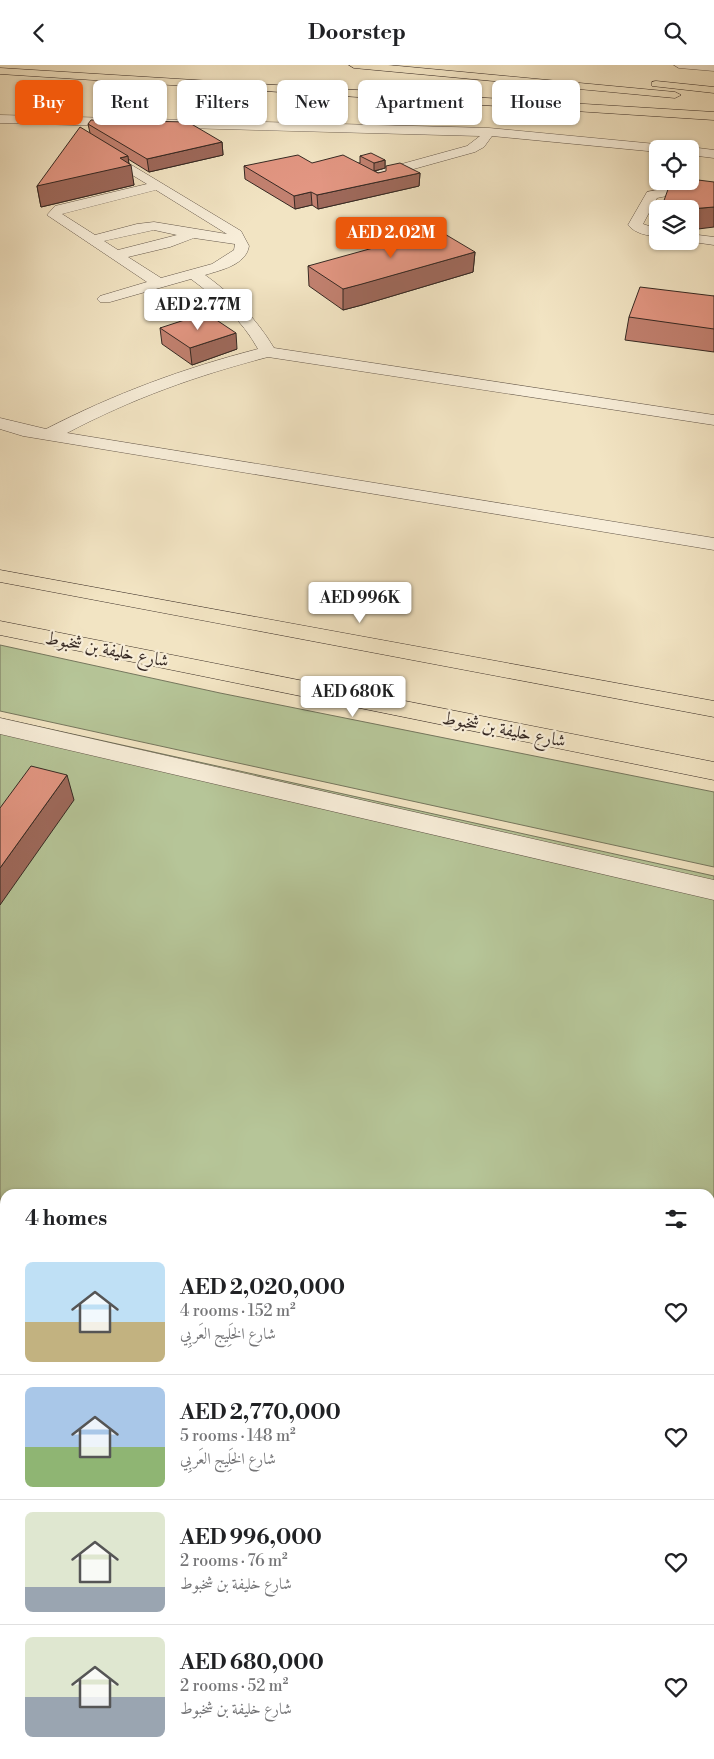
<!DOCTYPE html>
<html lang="en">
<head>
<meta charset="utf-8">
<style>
  :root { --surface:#fff; --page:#f2f2f2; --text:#202124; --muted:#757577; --line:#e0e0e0; --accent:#ea580c }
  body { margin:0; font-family:"Libre Bodoni",Amiri,serif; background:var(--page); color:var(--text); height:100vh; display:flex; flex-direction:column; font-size:19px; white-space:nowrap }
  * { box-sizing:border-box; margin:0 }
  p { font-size:16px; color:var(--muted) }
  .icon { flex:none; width:28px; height:28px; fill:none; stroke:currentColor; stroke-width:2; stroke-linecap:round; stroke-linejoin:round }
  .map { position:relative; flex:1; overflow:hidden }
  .side { position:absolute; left:0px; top:1124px; width:715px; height:571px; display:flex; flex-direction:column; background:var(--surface); border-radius:15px 15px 0 0; box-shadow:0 1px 4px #0004 }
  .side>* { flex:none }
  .guide { position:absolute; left:15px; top:15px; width:685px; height:45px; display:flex; gap:10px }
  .controls { position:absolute; left:649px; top:75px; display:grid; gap:10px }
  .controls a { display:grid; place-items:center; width:50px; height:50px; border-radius:8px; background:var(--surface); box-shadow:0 1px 4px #0004; font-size:25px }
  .price { position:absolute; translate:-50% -42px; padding:0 11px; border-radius:5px; background:#fff; color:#222; font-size:16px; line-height:32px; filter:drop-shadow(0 1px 2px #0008) }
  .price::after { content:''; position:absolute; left:50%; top:30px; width:15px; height:11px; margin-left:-8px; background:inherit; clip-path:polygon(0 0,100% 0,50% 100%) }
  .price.selected { background:var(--accent); color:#fff }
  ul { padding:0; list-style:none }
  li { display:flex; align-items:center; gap:15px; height:125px; padding:0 25px }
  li+li { border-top:1px solid var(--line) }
  li span { display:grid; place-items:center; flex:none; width:140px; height:100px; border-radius:8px; color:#555 }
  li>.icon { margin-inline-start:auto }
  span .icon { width:60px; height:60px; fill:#fffc; stroke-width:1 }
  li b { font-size:21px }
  h2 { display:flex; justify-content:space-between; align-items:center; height:60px; padding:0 25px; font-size:21px }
  .tag { padding:0 18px; border-radius:8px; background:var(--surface); box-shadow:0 1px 4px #0004; font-size:18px; line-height:45px }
  .tag.selected { background:var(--accent); color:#fff }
  header { display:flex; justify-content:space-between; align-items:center; height:65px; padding:0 25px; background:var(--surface); font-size:22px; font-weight:700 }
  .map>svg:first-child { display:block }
  .green { fill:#b6c598; stroke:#76775e; fill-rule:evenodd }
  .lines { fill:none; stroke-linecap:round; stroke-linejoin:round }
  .minor-casing { stroke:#65584b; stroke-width:1 }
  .major-casing { stroke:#362923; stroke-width:1 }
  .highway-casing { stroke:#362923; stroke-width:1 }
  .minor { fill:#f7edd8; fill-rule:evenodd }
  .major { fill:#f2e4c3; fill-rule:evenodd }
  .highway { fill:#f2e4c3; fill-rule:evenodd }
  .wall { fill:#c28170; stroke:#362923 }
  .shaded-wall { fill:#9e695b; stroke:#362923 }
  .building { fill:#e29682; stroke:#362923 }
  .labels { text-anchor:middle; stroke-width:4.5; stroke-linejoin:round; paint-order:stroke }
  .street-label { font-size:18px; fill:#362923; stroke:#f7edd8 }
</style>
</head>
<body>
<header><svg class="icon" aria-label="back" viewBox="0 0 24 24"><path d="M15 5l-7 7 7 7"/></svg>Doorstep<svg class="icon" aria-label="search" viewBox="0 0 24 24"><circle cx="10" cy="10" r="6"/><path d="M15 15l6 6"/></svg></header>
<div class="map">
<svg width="714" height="1694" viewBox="0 0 714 1694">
  <rect width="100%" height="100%" fill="#f2e4c3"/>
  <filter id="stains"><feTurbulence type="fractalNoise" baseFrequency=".004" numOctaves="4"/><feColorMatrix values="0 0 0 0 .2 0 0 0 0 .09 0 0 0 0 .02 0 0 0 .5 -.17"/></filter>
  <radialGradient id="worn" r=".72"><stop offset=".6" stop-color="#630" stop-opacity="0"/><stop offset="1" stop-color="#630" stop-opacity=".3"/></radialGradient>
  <path class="green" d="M0 580 220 628 714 727V802L0 646Z
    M0 653 714 811V1694H0ZM5 1129H710V1690H5Z"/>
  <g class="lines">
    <defs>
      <path id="minor" d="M674 0H714V6L679 3Z
        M0 50 489 63 666 80 672 84H658V87L492 71 484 82 475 87 374 115 368 111 369 108 467 81 480 71 0 58Z
        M100 81 241 166 249 181C246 200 221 205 205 210 233 230 256 253 274 283L714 350V360L268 292C198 310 131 334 67 368L714 473V485L23 371 0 364V353L46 364C114 329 184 303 258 284 242 255 218 234 191 214L110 237H100L97 234 100 231 147 217 47 150 55 141 147 119 96 88 94 85 96 82ZM156 125 227 169 154 157 137 159 95 170 62 149ZM154 165 177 170 118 185 104 176ZM194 173 235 179 234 185 212 199 161 213 128 192 170 182Z
        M690 82 714 85V93L690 90V84H685Z
        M667 123 714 127V135L667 131 657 133 643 159 658 164V172C646 170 636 169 628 160L647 127Z
        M690 169 714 172V180L686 176H690Z
        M0 653 714 815V835L0 669Z"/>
      <path id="major" d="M0 505 714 636V652L0 517Z
        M0 556 714 697V715L0 570Z"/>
      <path id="highway" d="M349 0H388L675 27 681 30 675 33 354 3Z
        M0 3 714 47V55L0 9Z
        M656 16 714 22V28L652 21V17Z"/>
    </defs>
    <use href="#minor" class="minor-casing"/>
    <use href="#major" class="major-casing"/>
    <use href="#highway" class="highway-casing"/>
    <use href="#minor" class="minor"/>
    <use href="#major" class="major"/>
    <use href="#highway" class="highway"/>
  </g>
  <path class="wall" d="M88 59 222 77 223 90 149 107 128 94 134 120 41 142 37 121 90 68Z
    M360 91 385 95V103L375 106 378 108H420L419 121 318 144 312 140 295 144 245 114 244 101 360 98Z
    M475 187 473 207 362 240 343 245 309 221 308 201Z
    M714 231V287L625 275 629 252Z
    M160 263 237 284 192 300 162 279Z"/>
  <path class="shaded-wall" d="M222 77 223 90 149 107 147 94Z
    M128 91 129 100H131L134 120 41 142 37 121 120 93Z
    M385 95V103L374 106V98Z
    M420 108 419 121 318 144 317 130Z
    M311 127 312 140 295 144 294 131Z
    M714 142V162L690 165V144Z
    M475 187 473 207 362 240 343 245V224Z
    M236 268 237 284 192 300 190 283Z
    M67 710 74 735 0 840V803Z"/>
  <path class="building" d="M91 55 188 57 222 77 147 94 88 59Z
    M80 62 128 91 120 93 131 100 37 121Z
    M371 88 385 95 374 98 360 91Z
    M298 90 312 98 343 90 378 108 386 106V101L400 98 420 108 317 130 311 127 294 131 244 101Z
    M690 114 714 117V142L690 144H663L662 141 671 116H690Z
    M438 165 475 187 362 219 343 224 308 201Z
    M640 222 714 231V264L629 252Z
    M206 248 236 268 190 283 160 263Z
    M31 701 67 710 0 803V743Z"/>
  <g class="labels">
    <g class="street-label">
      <text transform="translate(107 584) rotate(11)" y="6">شارع خليفة بن شخبوط</text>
      <text transform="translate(504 664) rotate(11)" y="6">شارع خليفة بن شخبوط</text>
    </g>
  </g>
  <rect width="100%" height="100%" filter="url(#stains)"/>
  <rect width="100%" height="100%" fill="url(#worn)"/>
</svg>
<div class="controls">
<a><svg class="icon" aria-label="locate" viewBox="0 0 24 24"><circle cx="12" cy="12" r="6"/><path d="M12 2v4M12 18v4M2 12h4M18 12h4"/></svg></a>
<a><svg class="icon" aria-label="layers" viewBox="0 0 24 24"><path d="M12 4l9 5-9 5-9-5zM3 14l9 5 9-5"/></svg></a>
</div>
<b class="price selected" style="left:391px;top:194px">AED 2.02M</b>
<b class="price" style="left:198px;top:266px">AED 2.77M</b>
<b class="price" style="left:360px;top:559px">AED 996K</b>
<b class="price" style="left:353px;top:653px">AED 680K</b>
<div class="guide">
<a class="tag selected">Buy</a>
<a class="tag">Rent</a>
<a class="tag">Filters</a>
<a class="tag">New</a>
<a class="tag">Apartment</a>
<a class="tag">House</a>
</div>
<section class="side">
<h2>4 homes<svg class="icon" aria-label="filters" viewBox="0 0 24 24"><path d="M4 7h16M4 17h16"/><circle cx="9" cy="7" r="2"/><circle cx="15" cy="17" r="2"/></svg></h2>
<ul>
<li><span style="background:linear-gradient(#bfe0f5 60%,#c2b280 0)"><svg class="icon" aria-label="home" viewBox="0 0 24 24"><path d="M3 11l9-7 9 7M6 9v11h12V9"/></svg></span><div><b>AED 2,020,000</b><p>4 rooms · 152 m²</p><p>شارع الخَلِيج العَربِي</p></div><svg class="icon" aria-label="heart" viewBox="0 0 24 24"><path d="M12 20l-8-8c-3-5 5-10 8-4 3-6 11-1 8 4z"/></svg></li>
<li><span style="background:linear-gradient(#a9c7e8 60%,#8fb573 0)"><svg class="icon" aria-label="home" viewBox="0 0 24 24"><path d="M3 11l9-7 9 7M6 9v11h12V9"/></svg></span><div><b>AED 2,770,000</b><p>5 rooms · 148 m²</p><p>شارع الخَلِيج العَربِي</p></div><svg class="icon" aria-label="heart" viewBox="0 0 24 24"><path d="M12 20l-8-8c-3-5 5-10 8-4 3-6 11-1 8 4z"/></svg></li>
<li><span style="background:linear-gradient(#dfe7d0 75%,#9aa5b1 0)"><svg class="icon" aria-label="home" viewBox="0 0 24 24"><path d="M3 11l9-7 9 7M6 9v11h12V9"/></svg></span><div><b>AED 996,000</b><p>2 rooms · 76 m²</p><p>شارع خليفة بن شخبوط</p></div><svg class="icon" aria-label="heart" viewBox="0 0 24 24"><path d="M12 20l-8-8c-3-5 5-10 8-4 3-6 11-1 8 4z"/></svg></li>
<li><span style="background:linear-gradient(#dfe7d0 60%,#9aa5b1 0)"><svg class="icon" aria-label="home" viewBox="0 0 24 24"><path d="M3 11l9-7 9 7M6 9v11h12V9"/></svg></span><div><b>AED 680,000</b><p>2 rooms · 52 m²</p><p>شارع خليفة بن شخبوط</p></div><svg class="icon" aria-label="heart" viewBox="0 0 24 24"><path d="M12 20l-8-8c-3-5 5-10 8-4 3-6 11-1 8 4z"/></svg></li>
</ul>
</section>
</div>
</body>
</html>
